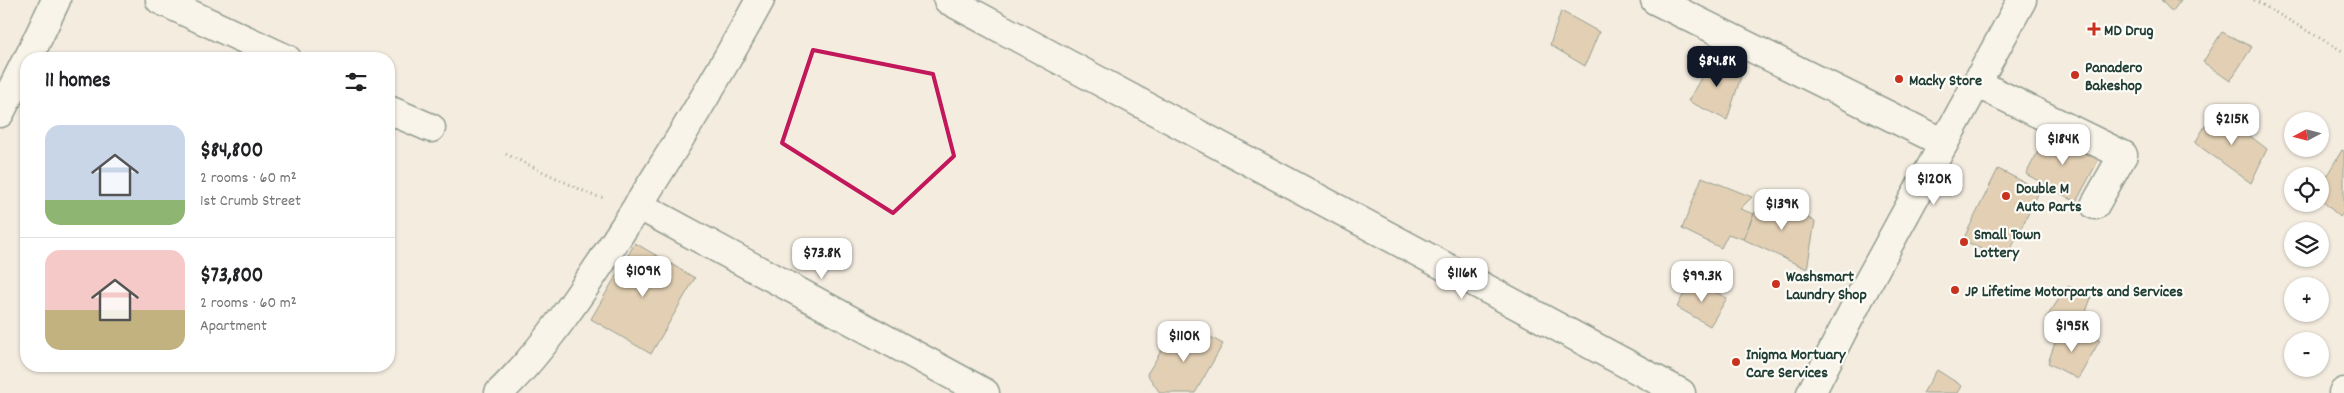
<!DOCTYPE html>
<html lang="en">
<head>
<meta charset="utf-8">
<style>
  :root { --surface:#fff; --page:#f6f6f6; --text:#202124; --muted:#757577; --line:#e0e0e0; --accent:#111827 }
  body { margin:0; font-family:Dekko,sans-serif; background:var(--page); color:var(--text); height:100vh; display:flex; flex-direction:column; font-size:19px; white-space:nowrap }
  * { box-sizing:border-box; margin:0 }
  p { font-size:16px; color:var(--muted) }
  .icon { flex:none; width:28px; height:28px; fill:none; stroke:currentColor; stroke-width:2; stroke-linecap:round; stroke-linejoin:round }
  .map { position:relative; flex:1; overflow:hidden }
  .details { position:absolute; left:20px; top:52px; width:375px; height:320px; display:flex; flex-direction:column; background:var(--surface); border-radius:20px; box-shadow:0 1px 4px #0004 }
  .details>* { flex:none }
  .needle { width:32px; rotate:263deg }
  .fabs { position:absolute; left:2284px; top:112px; display:grid; gap:10px }
  .fabs a { display:grid; place-items:center; width:45px; height:45px; border-radius:50%; background:var(--surface); box-shadow:0 1px 4px #0004; font-size:25px }
  .price { position:absolute; translate:-50% -42px; padding:0 11px; border-radius:10px; background:#fff; color:#222; font-size:16px; line-height:32px; filter:drop-shadow(0 1px 2px #0008) }
  .price::after { content:''; position:absolute; left:50%; top:30px; width:15px; height:11px; margin-left:-8px; background:inherit; clip-path:polygon(0 0,100% 0,50% 100%) }
  .price.on { background:var(--accent); color:#fff }
  ul { padding:0; list-style:none }
  li { display:flex; align-items:center; gap:15px; height:125px; padding:0 25px }
  li+li { border-top:1px solid var(--line) }
  li span { display:grid; place-items:center; flex:none; width:140px; height:100px; border-radius:15px; color:#555 }
  li>.icon { margin-inline-start:auto }
  span .icon { width:60px; height:60px; fill:#fffc; stroke-width:1 }
  li b { font-size:21px }
  h2 { display:flex; justify-content:space-between; align-items:center; height:60px; padding:0 25px; font-size:21px }
  .map>svg:first-child { display:block }
  .building { fill:#cead81; stroke:#1f3d34 }
  .lines { fill:none; stroke-linecap:round; stroke-linejoin:round }
  .minor-casing { stroke:#1f3d34; stroke-width:31 }
  .major-casing { stroke:#1f3d34; stroke-width:31 }
  .path { stroke:#1f3d34; stroke-width:3; stroke-dasharray:1 4; stroke-linecap:butt }
  .minor { stroke:#fdfcf7; stroke-width:28 }
  .major { stroke:#fdfcf7; stroke-width:28 }
  .marked { fill:none; stroke:#c2185b; stroke-width:4; stroke-linejoin:round }
  .poi-dot { fill:#c8321e; stroke:#fdfcf7; stroke-width:2 }
  .labels { text-anchor:middle; stroke-width:4.5; stroke-linejoin:round; paint-order:stroke }
  .poi-label { font-size:16px; font-weight:bold; fill:#1f3d34; stroke:#fdfcf7; text-anchor:start }
</style>
</head>
<body>
<div class="map">
<svg width="2344" height="393" viewBox="0 0 2344 393">
  <rect width="100%" height="100%" fill="#f4ecdf"/>
  <filter id="ink" filterUnits="userSpaceOnUse"><feTurbulence type="fractalNoise" baseFrequency=".02" numOctaves="2"/><feDisplacementMap in="SourceGraphic" scale="10" xChannelSelector="R" yChannelSelector="G"/><feConvolveMatrix kernelMatrix="1 2 1 2 8 2 1 2 1" color-interpolation-filters="sRGB"/></filter>
  <g filter="url(#ink)">
    <path class="building" d="M2161 0H2181L2172 12Z
      M1561 11 1599 32 1585 66 1550 45Z
      M2222 32 2252 47 2230 81 2203 62Z
      M1714 55 1743 70 1727 120 1688 101Z
      M2215 109 2267 149 2251 183 2195 143Z
      M2050 129 2100 157 2076 202 2026 174Z
      M2342 150 2344 151V212L2340 217 2320 199V187Z
      M1998 169 2040 190 2005 261 1963 240Z
      M1702 177 1752 197 1740 209 1754 214 1743 239 1728 234 1721 248 1682 229Z
      M1767 194 1815 222 1807 269 1743 239 1754 214Z
      M635 243 695 278 651 354 591 319Z
      M1691 280 1727 298 1710 326 1677 307Z
      M2068 286 2091 298 2079 331 2046 318Z
      M2059 331 2100 340 2078 379 2048 363Z
      M1203 333 1223 344 1195 393H1160L1147 374 1171 335Z
      M1937 370 1962 386 1958 393H1923Z"/>
    <g class="lines">
      <defs>
        <path id="minor" d="M160 0 287 59
          M948 0 1681 393
          M1655 0 1944 143
          M28 59 56 0
          M1976 83 2123 155 2095 205
          M389 110 431 128
          M0 113 26 61
          M638 205 985 393
          M499 393C545 349 586 286 621 232 670 156 717 79 760 0
          M2343 393 2344 392"/>
        <path id="major" d="M1811 393 1860 297 2022 0"/>
      </defs>
      <use href="#minor" class="minor-casing"/>
      <use href="#major" class="major-casing"/>
      <path class="path" d="M2254 0 2344 52
        M506 154 594 196 606 198"/>
      <use href="#minor" class="minor"/>
      <use href="#major" class="major"/>
    </g>
  </g>
  <path d="M0 0H2344V393H0ZM813 50 933 74 954 156 893 213 782 143Z" fill="#f4ecdf" fill-opacity=".55" fill-rule="evenodd"/>
  <path class="marked" d="M813 50 933 74 954 156 893 213 782 143Z"/>
  <g class="poi-dot">
    <path d="M2091.5 21.5h5v5h5v5h-5v5h-5v-5h-5v-5h5z"/>
    <circle cx="2075" cy="75" r="5"/>
    <circle cx="1899" cy="79" r="5"/>
    <circle cx="2006" cy="196" r="5"/>
    <circle cx="1964" cy="242" r="5"/>
    <circle cx="1776" cy="284" r="5"/>
    <circle cx="1955" cy="290" r="5"/>
    <circle cx="1736" cy="362" r="5"/>
  </g>
  <g class="labels">
    <g class="poi-label">
      <text x="2104" y="35">MD Drug</text>
      <text x="2085" y="72">Panadero<tspan x="2085" dy="18">Bakeshop</tspan></text>
      <text x="1909" y="85">Macky Store</text>
      <text x="2016" y="193">Double M<tspan x="2016" dy="18">Auto Parts</tspan></text>
      <text x="1974" y="239">Small Town<tspan x="1974" dy="18">Lottery</tspan></text>
      <text x="1786" y="281">Washsmart<tspan x="1786" dy="18">Laundry Shop</tspan></text>
      <text x="1965" y="296">JP Lifetime Motorparts and Services</text>
      <text x="1746" y="359">Inigma Mortuary<tspan x="1746" dy="18">Care Services</tspan></text>
    </g>
  </g>
</svg>
<div class="fabs">
<a><svg class="needle" viewBox="-14 -14 28 28"><path d="M0-13l5 13h-10z" fill="#e53935"/><path d="M0 13l5-13h-10z" fill="#757577"/></svg></a>
<a><svg class="icon" aria-label="locate" viewBox="0 0 24 24"><circle cx="12" cy="12" r="6"/><path d="M12 2v4M12 18v4M2 12h4M18 12h4"/></svg></a>
<a><svg class="icon" aria-label="layers" viewBox="0 0 24 24"><path d="M12 4l9 5-9 5-9-5zM3 14l9 5 9-5"/></svg></a>
<a>+</a>
<a>−</a>
</div>
<b class="price on" style="left:1717px;top:88px">$84.8K</b>
<b class="price" style="left:2232px;top:146px">$215K</b>
<b class="price" style="left:2063px;top:166px">$184K</b>
<b class="price" style="left:1934px;top:206px">$120K</b>
<b class="price" style="left:1782px;top:231px">$139K</b>
<b class="price" style="left:822px;top:280px">$73.8K</b>
<b class="price" style="left:643px;top:298px">$109K</b>
<b class="price" style="left:1462px;top:300px">$116K</b>
<b class="price" style="left:1702px;top:303px">$99.3K</b>
<b class="price" style="left:2072px;top:353px">$195K</b>
<b class="price" style="left:1184px;top:363px">$110K</b>
<section class="details">
<h2>11 homes<svg class="icon" aria-label="filters" viewBox="0 0 24 24"><path d="M4 7h16M4 17h16"/><circle cx="9" cy="7" r="2"/><circle cx="15" cy="17" r="2"/></svg></h2>
<ul>
<li><span style="background:linear-gradient(#c9d6e8 75%,#8fb573 0)"><svg class="icon" aria-label="home" viewBox="0 0 24 24"><path d="M3 11l9-7 9 7M6 9v11h12V9"/></svg></span><div><b>$84,800</b><p>2 rooms · 60 m²</p><p>1st Crumb Street</p></div></li>
<li><span style="background:linear-gradient(#f6c9c9 60%,#c2b280 0)"><svg class="icon" aria-label="home" viewBox="0 0 24 24"><path d="M3 11l9-7 9 7M6 9v11h12V9"/></svg></span><div><b>$73,800</b><p>2 rooms · 60 m²</p><p>Apartment</p></div></li>
</ul>
</section>
</div>
</body>
</html>
